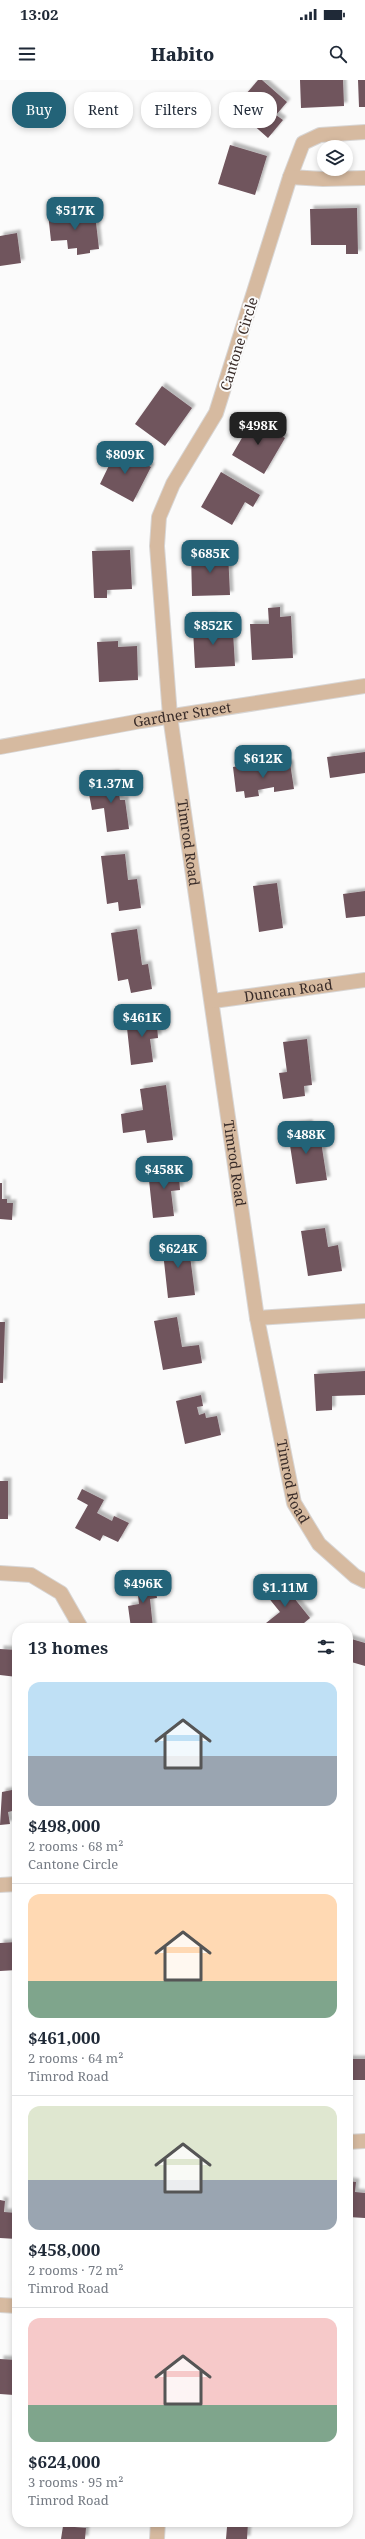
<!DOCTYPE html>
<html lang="en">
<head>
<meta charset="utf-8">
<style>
  :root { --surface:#fff; --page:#f6f6f7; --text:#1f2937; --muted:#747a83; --line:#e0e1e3; --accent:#236378 }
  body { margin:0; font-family:"Noto Serif",serif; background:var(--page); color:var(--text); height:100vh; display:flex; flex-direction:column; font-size:15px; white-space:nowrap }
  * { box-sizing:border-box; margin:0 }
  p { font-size:13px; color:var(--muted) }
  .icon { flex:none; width:22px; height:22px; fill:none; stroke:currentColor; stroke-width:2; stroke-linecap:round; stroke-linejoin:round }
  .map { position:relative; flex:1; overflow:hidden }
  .panel { position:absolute; left:12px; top:1543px; width:341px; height:904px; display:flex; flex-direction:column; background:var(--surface); border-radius:16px; box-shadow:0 2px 6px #0003 }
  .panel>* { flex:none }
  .guide { position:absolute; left:12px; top:12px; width:341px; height:36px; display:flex; gap:8px }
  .fabs { position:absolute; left:317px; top:60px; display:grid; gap:8px }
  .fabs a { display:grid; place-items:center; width:36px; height:36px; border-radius:50%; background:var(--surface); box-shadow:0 2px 6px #0003; font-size:20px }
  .price { position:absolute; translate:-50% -34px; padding:0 9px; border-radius:8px; background:var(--accent); color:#fff; font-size:13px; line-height:26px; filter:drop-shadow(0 1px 2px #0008) }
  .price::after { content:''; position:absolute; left:50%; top:24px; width:12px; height:9px; margin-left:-6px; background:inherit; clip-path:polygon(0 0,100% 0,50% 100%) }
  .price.selected { background:#222; color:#fff }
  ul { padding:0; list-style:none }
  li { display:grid; align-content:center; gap:8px; height:212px; padding:0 16px }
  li+li { border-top:1px solid var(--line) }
  li span { display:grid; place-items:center; height:124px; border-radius:12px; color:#555 }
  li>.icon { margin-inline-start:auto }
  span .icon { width:72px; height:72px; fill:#fffc; stroke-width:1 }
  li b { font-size:17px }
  h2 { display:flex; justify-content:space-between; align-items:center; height:48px; padding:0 16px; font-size:17px }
  .chip { padding:0 14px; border-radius:16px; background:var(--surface); box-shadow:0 2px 6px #0003; font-size:14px; line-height:36px }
  .chip.selected { background:var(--accent); color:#fff }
  .status { display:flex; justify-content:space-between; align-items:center; height:28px; padding:0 20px; background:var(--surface); direction:ltr }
  .status svg { height:11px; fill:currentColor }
  header { display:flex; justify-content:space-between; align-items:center; height:52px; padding:0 16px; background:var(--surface); font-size:18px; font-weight:800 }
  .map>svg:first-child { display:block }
  .building { fill:#70545d; filter:url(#shadow) }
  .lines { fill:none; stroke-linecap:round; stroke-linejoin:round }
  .street-casing { stroke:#d8d6d5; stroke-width:16 }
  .street { stroke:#d6baa0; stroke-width:14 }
  .labels { text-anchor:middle; stroke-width:4; stroke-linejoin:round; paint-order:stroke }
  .street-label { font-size:14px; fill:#382b28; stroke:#fbfbfb }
</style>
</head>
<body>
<div class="status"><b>13:02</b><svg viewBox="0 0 49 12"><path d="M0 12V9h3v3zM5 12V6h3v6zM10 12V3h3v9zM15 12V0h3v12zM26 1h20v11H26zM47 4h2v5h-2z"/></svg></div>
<header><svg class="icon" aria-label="menu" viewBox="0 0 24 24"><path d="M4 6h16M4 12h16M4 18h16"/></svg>Habito<svg class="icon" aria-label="search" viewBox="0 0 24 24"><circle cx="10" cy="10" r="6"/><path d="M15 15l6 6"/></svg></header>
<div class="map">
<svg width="365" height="2459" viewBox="0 0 365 2459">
  <defs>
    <filter id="shadow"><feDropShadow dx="3.5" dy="-3.5" stdDeviation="1" flood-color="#0004"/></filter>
  </defs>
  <rect width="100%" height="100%" fill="#fbfbfb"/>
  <path class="building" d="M258 0H262L287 22 276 35 283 40 268 58 234 28Z
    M300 0H343L344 26 301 28Z
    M358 0H365V27H359Z
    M230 65 267 76 255 115 218 104Z
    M357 128 358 174H346V165H311L310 129Z
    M68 131V137L95 134 99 169 90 170V173L77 175V168L68 169 67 160 51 161 48 133Z
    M17 153 21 183 0 186V156Z
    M162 306 192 328 165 366 135 344Z
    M253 339 285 358 264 394 232 375Z
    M117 369 151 387 133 422 100 404Z
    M221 392 260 415 253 427 245 422 232 445 201 427Z
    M130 470 132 509 107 510V518H94L92 471Z
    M228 472 230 515 192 516 191 473Z
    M280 527V537L291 536 293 578 252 580 250 544H269L268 528Z
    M214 536 215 553 233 552 235 586 195 588 193 549 201 548V537Z
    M118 561V567L137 566 138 600 99 602 97 562Z
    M365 672V693L330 698 327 677Z
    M255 683 256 688 290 683 294 709 274 712V707L258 710 259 716 245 718 244 711 236 712 233 687Z
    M116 693 120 720H125L129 749 107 752 104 728 92 730 89 714 101 713 99 695Z
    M125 774 128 800 137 799 141 828 119 831 118 822 107 824 101 776Z
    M277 803 283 848 259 852 253 806Z
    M365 811V836L346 838 343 814Z
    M137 849 142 885 148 884 152 909 131 913 128 899 118 901 111 853Z
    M156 932 158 958 150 959 153 982 131 985 127 948 136 947 134 934Z
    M307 959 312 1005 304 1006 305 1016 283 1019 279 993 287 992 283 962Z
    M166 1005 173 1060 147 1063 145 1050 123 1053 121 1034 143 1030 140 1009Z
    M309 1043 311 1056 320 1055 327 1100 296 1104 287 1046Z
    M178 1084 180 1110 171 1111 174 1136 153 1138 149 1100 157 1099 156 1086Z
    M0 1103H2V1119H7V1123H13L12 1140 0 1139Z
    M325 1148 328 1167 338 1165 342 1191 308 1196 301 1151Z
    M188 1160 195 1215 168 1218 162 1163Z
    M177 1237 182 1267 199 1265 202 1283 163 1290 154 1241Z
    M0 1242H5L3 1303H0Z
    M365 1291V1315L332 1316V1330L316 1331 314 1294Z
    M201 1315 203 1326 197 1327 199 1335 205 1333 206 1338 217 1336 221 1355 185 1364 176 1321Z
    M0 1401H8V1439H0Z
    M82 1409 104 1420 97 1433 112 1441 114 1436 129 1443 118 1462 103 1455 100 1461 75 1448 88 1425 77 1419Z
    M154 1496 157 1518 150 1519 153 1548H131L128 1526 139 1524 136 1498Z
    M278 1498 310 1538 298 1548H270L266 1543 280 1532 263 1511Z
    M348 1558 365 1563V1586L348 1581Z
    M0 1569 17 1570V1597L0 1595Z
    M17 1709V1730L8 1732 10 1744 0 1745 2 1712Z
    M17 1862V1890L0 1891V1863Z
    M348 1979H365V2000H348Z
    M348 2101 356 2102 355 2112 365 2113V2138L348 2137Z
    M0 2120 5 2121 4 2132 17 2133V2159L0 2158Z
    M0 2279 16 2280 14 2315 0 2314Z
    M217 2442 248 2443 247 2459H226L227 2447 217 2446Z
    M63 2446 86 2448 85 2459H61Z"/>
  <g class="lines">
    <defs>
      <g id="street">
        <path id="s1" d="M365 52 320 55 303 63 290 97 216 333 173 404 159 437 157 466 170 636 257 1238 294 1423 319 1464 355 1496 365 1501"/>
        <path d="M290 97 323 99 365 98"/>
        <path id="s2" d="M0 667 141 641 365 606"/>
        <path id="s3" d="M213 921 365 900"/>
        <path d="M257 1238 365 1231"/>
        <path d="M0 1493 31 1495 61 1513 81 1548"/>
        <path d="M0 1805 17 1804"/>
        <path d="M348 2062 365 2061"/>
        <path d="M0 2225 17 2226"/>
        <path d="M157 2459 158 2442"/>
      </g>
    </defs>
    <use href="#street" class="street-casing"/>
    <use href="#street" class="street"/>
  </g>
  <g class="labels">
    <g class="street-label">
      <text transform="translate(239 264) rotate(-73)" y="5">Cantone Circle</text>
      <text dy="5" stroke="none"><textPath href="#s2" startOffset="185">Gardner Street</textPath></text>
      <text dy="5" stroke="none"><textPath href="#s1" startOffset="794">Timrod Road</textPath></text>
      <text dy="5" stroke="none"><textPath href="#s3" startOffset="76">Duncan Road</textPath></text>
      <text dy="5" stroke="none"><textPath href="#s1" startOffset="1118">Timrod Road</textPath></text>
      <text dy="5" stroke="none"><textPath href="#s1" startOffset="1442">Timrod Road</textPath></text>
    </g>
  </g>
</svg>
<div class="fabs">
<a><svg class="icon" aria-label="layers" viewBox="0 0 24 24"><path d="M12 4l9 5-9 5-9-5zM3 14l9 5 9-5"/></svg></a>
</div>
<b class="price" style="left:75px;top:151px">$517K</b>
<b class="price selected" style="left:258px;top:366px">$498K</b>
<b class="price" style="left:125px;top:395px">$809K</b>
<b class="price" style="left:210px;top:494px">$685K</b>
<b class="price" style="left:213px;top:566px">$852K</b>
<b class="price" style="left:263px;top:699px">$612K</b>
<b class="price" style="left:111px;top:724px">$1.37M</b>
<b class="price" style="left:142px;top:958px">$461K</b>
<b class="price" style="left:306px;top:1075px">$488K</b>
<b class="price" style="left:164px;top:1110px">$458K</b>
<b class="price" style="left:178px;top:1189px">$624K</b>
<b class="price" style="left:143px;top:1524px">$496K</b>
<b class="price" style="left:285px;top:1528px">$1.11M</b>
<div class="guide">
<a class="chip selected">Buy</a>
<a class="chip">Rent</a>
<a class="chip">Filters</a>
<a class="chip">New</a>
</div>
<section class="panel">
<h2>13 homes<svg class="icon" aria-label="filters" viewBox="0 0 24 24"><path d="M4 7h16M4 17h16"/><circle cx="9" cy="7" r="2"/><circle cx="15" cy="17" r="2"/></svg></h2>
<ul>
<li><span style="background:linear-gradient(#bfe0f5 60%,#9aa5b1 0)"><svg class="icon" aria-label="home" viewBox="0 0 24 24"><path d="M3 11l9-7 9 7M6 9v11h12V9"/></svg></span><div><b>$498,000</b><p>2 rooms · 68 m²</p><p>Cantone Circle</p></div></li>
<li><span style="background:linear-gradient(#ffd9b3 70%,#7fa58c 0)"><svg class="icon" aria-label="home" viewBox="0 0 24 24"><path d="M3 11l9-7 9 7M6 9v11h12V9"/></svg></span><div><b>$461,000</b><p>2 rooms · 64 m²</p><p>Timrod Road</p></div></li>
<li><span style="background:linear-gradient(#dfe7d0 60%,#9aa5b1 0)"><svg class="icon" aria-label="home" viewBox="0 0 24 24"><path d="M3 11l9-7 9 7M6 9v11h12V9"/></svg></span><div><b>$458,000</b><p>2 rooms · 72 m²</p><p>Timrod Road</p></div></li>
<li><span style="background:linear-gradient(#f6c9c9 70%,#7fa58c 0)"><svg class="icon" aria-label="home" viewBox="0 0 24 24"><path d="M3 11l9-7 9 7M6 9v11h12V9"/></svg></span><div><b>$624,000</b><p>3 rooms · 95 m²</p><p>Timrod Road</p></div></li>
</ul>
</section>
</div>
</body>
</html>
